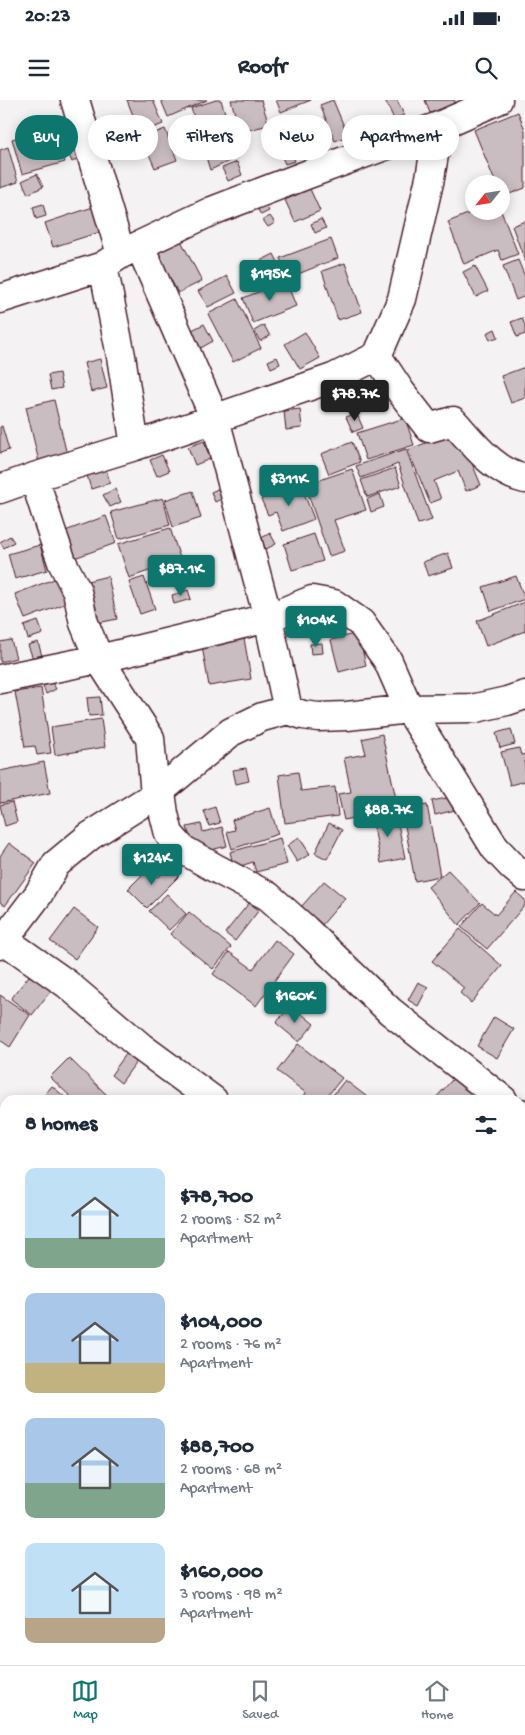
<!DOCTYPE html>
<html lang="en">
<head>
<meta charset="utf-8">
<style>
  :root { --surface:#fff; --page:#f2f2f3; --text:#1f2937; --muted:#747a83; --line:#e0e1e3; --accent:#0f766e }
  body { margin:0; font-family:"Gochi Hand",sans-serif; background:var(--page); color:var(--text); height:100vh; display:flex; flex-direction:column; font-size:19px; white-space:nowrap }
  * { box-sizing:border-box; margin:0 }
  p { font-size:16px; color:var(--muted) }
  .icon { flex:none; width:28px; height:28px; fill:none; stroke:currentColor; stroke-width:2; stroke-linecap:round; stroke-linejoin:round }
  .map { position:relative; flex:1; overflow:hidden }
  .sheet { position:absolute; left:0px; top:995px; width:525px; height:570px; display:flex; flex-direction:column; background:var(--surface); border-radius:15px 15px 0 0; box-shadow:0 2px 12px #0003 }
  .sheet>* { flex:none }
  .banner { position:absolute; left:15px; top:15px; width:495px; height:45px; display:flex; gap:10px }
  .needle { width:32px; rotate:240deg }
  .tools { position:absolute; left:465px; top:75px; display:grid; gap:10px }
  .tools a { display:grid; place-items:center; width:45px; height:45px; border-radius:50%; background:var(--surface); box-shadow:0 2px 12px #0003; font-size:25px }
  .price { position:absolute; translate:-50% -42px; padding:0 11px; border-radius:5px; background:var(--accent); color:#fff; font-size:16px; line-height:32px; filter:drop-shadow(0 1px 2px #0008) }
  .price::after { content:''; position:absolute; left:50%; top:30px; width:15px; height:11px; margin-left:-8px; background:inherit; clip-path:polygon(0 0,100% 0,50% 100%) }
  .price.selected { background:#222; color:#fff }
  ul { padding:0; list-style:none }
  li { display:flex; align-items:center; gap:15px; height:125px; padding:0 25px }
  li span { display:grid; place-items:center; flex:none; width:140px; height:100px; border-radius:10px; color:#555 }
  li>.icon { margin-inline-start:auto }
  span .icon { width:60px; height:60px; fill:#fffc; stroke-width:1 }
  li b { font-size:21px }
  h2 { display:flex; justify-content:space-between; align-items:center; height:60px; padding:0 25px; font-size:21px }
  .chip { padding:0 18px; border-radius:22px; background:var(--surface); box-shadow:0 2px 12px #0003; font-size:18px; line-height:45px }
  .chip.selected { background:var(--accent); color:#fff }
  .status { display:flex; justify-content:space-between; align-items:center; height:35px; padding:0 25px; background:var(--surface); direction:ltr }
  .status svg { height:14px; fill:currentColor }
  header { display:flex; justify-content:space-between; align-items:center; height:65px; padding:0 25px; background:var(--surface); font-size:22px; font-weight:700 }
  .menu { display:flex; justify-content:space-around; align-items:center; height:70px; border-top:1px solid var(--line); background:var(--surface); font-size:14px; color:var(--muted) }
  .menu a { display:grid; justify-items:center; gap:2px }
  .menu .selected { color:var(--accent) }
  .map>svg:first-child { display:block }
  .building { fill:#cabdc1; stroke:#4a1f2b }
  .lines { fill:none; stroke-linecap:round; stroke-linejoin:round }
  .minor-casing { stroke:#4a1f2b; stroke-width:31 }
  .minor { stroke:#fff; stroke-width:28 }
</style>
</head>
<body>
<div class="status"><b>20:23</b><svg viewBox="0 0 49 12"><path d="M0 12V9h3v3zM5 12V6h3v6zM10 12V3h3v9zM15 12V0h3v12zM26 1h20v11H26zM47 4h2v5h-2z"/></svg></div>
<header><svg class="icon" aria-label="menu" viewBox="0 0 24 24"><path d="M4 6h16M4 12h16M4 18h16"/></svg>Roofr<svg class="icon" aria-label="search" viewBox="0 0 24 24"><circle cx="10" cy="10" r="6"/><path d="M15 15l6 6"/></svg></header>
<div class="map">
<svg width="525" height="1565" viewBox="0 0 525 1565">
  <rect width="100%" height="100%" fill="#f4f2f2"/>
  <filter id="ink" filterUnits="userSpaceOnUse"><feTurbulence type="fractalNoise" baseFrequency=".02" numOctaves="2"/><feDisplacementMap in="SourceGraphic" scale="10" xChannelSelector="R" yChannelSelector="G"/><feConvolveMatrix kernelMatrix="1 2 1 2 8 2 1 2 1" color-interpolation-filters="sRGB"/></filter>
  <g filter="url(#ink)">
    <path class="building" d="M127 0H153L163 24 140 33Z
      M161 0H207L168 17Z
      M216 0H221L238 57 210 70 191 8Z
      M231 0H261L269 25 240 32Z
      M276 0H311L281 12Z
      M333 0 348 36 335 41 320 5Z
      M385 0H397L404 15 394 19Z
      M425 0H454L456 4 430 13Z
      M518 12 525 30V88L502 97 501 84H496L474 30Z
      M55 27 65 62 22 74 12 39Z
      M165 29 177 60 155 68 142 38Z
      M72 31 83 56 72 62 61 36Z
      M288 44 295 61 285 64 278 48Z
      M8 47 18 82 0 88V50Z
      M237 62 242 75 228 81 222 68Z
      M37 74 43 87 28 94 22 81Z
      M310 89 320 111 295 122 285 100Z
      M43 104 46 116 36 119 33 107Z
      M265 104 269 111 261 115 257 108Z
      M93 107 100 132 53 147 45 123Z
      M475 111H501L518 154 502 160 498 150 464 164 448 122Z
      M270 116 275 123 268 127 263 120Z
      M321 119 326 128 315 133 311 124Z
      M525 121V161L512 126Z
      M178 135 202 181 178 193 154 147Z
      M331 139 338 158 288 178 280 158Z
      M274 154 285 176 257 189 246 168Z
      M518 160 525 177V196L516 200 503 166Z
      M345 163 362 212 338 220 322 171Z
      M475 166 488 191 476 197 463 172Z
      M227 176 236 193 208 207 198 191Z
      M286 181 296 206 253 223 243 198Z
      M237 199 261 248 233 262 208 214Z
      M522 218 525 226V234L517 237 511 222Z
      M204 224 213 241 199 249 190 231Z
      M264 225 270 236 260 241 254 231Z
      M495 229 498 237 490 240 487 233Z
      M305 232 320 258 300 269 285 244Z
      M277 257 280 264 271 268 268 261Z
      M100 259 107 288 91 292 84 263Z
      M525 267V298L511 303 501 276Z
      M59 273 62 288 51 290 48 275Z
      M347 288 350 298 342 301 338 291Z
      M54 300 67 355 39 362 26 307Z
      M300 309 302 328 286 330 284 311Z
      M356 312 363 328 353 332 346 317Z
      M405 318 414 345 366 360 357 333Z
      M2 326 9 350 0 353V327Z
      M458 330 481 385 466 391 458 371 434 381 441 399 430 403 408 350Z
      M204 341 210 359 195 365 188 347Z
      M352 342 360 362 329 374 321 354Z
      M406 349 432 420 418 424 398 364 361 378 356 366Z
      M162 355 169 371 157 376 150 360Z
      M395 368 401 386 367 397 361 380Z
      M106 369 110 383 91 389 87 375Z
      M352 369 366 410 334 420 345 451 329 456 305 385Z
      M300 383 314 419 283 431 276 412 268 415 261 399Z
      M220 388 225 397 215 402 211 392Z
      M115 389 121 402 110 407 103 395Z
      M193 391 201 418 173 427 165 400Z
      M380 394 384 407 371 412 367 399Z
      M163 398 170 425 119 439 111 412Z
      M106 416 116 443 66 461 57 434Z
      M170 428 186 476 168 482 163 466 129 478 118 444Z
      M270 433 276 444 266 449 260 439Z
      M314 434 323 461 292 470 284 444Z
      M10 436 14 442 4 448 0 442Z
      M40 445 47 470 15 479 8 454Z
      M448 453 453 468 428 476 423 462Z
      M62 476 72 501 25 519 15 494Z
      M108 476 117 519 88 525 79 483Z
      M516 476 525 499 491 511 483 487Z
      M144 477 155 509 140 514 129 482Z
      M188 490 191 499 174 504 172 495Z
      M525 502V531L486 546 477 521Z
      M38 521 43 534 28 539 24 526Z
      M358 533 366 565 339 572 331 540Z
      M244 538 251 579 209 586 202 546Z
      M11 540 16 558 0 562V542Z
      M38 542 42 556 33 559 28 545Z
      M322 543 323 553 311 554 310 544Z
      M52 582 56 589 46 594 43 586Z
      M41 588 51 653 37 655 35 646 25 647 15 592Z
      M100 597 102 615 89 616 87 598Z
      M101 619 105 647 55 655 51 627Z
      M511 629 515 644 500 648 496 633Z
      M382 634 398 708 344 720 338 694 351 692 344 658 366 654 362 639Z
      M519 648 521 655 525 654V681L510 685 501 652Z
      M44 662 50 693 0 703V671Z
      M246 668 249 681 236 684 233 670Z
      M298 672 301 691 335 687 338 716 285 723 279 675Z
      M452 697 455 710 435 715 432 701Z
      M12 702 17 722 5 726 0 705Z
      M427 705 440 776 415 781 402 709Z
      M215 707 220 723 209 726 204 711Z
      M270 708 278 734 232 749 227 732 235 730 232 720Z
      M396 714 405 758 381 763 372 718Z
      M329 723 342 730 327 759 315 753Z
      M201 724 203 732 222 727 227 746 194 754 187 727Z
      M299 737 310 754 297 762 287 746Z
      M280 738 287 764 256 772 253 762 234 768 230 752Z
      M9 743 36 763 5 806 0 802V756Z
      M170 766 179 776 147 808 128 789 149 768 159 777Z
      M448 770 480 803 459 825 428 787Z
      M324 781 345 798 322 825 301 807Z
      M516 792 525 800V805L487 849 461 827 482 803 496 815Z
      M167 794 186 814 169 830 149 811Z
      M249 803 259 810 235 841 225 833Z
      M74 809 98 827 75 859 50 841Z
      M189 812 231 847 213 869 170 834Z
      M460 829 502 866 471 903 460 893 464 888 432 861Z
      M275 840 294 854 256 906 213 874 229 852 253 869Z
      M32 872 53 888 32 915 11 899Z
      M418 882 428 887 418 906 408 900Z
      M0 895 30 915 10 947 0 940Z
      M291 905 314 924 299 942 276 923Z
      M494 917 514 929 497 958 477 946Z
      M298 944 342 978 324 1000H301L306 993 277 971Z
      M129 950 139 958 121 983 111 975Z
      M69 958 110 998 108 1000H74L50 977Z
      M460 971 479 988 468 1000H434Z
      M345 980 371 1000H329Z
      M52 986 68 1000H40Z
      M0 1433 5 1436V1452L0 1459Z
      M525 1437V1459L520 1455V1443Z
      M95 1560H134L130 1565H99L94 1561Z
      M231 1560H290L285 1565H237Z
      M450 1560H469L475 1565H456Z"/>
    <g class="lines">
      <defs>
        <path id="minor" d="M75 0 121 154
          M140 146 215 319 268 518 288 610
          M103 166 121 256 135 346
          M0 199 103 166 121 154 212 111 306 75 439 26 498 0
          M377 256 401 292 429 328 453 321C473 343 494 372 525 379
          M34 377 51 430 62 462 77 491 84 523 99 559 150 638 155 695 161 692 164 714 169 734 182 749 215 768 268 796 305 829 390 911 503 1000
          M0 389 34 377 135 346 333 278 377 256 402 199 430 78 439 26
          M0 579 99 559 268 518 312 500 334 504 361 523 388 561 409 609 495 748 513 767 525 777
          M0 837 67 884 141 947 213 1000
          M0 845 38 795 56 764 90 736 155 695 231 632 262 617 288 610 303 615 318 617 347 616 409 609 476 608 507 601 525 595
          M520 1013 525 1017
          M0 1094 5 1098
          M520 1135 525 1128
          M0 1229 5 1226
          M520 1244 525 1247
          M0 1324 5 1329
          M520 1504 525 1508
          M327 1560 332 1565
          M0 1564 1 1565
          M186 1565 190 1560"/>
      </defs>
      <use href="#minor" class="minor-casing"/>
      <use href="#minor" class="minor"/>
    </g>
  </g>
</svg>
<div class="tools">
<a><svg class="needle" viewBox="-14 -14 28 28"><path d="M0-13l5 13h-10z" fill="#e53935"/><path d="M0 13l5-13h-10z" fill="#747a83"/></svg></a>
</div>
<b class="price" style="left:270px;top:202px">$195K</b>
<b class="price selected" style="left:355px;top:322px">$78.7K</b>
<b class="price" style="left:289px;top:407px">$311K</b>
<b class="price" style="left:181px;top:497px">$87.1K</b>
<b class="price" style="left:316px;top:548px">$104K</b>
<b class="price" style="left:388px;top:738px">$88.7K</b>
<b class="price" style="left:152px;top:786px">$124K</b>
<b class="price" style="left:295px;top:924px">$160K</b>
<div class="banner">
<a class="chip selected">Buy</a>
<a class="chip">Rent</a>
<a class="chip">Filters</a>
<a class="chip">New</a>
<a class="chip">Apartment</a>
</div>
<section class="sheet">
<h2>8 homes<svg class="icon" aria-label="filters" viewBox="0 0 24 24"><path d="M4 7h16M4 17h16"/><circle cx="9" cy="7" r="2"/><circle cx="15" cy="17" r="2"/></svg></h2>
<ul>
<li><span style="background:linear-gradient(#bfe0f5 70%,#7fa58c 0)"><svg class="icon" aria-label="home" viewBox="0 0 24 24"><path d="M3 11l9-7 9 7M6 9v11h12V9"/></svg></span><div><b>$78,700</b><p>2 rooms · 52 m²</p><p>Apartment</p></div></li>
<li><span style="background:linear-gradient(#a9c7e8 70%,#c2b280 0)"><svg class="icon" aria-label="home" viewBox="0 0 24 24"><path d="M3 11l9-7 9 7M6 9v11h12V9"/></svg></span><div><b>$104,000</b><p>2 rooms · 76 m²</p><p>Apartment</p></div></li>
<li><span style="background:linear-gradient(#a9c7e8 65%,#7fa58c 0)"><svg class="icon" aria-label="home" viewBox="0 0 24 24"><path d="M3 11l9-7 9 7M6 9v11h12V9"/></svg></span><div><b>$88,700</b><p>2 rooms · 68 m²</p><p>Apartment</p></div></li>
<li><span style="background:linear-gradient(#bfe0f5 75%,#b9a48a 0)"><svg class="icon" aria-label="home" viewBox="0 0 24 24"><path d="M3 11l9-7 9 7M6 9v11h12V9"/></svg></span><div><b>$160,000</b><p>3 rooms · 98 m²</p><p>Apartment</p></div></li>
</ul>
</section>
</div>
<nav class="menu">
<a class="selected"><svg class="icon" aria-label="map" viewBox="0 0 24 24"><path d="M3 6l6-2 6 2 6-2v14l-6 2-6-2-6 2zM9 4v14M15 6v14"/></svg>Map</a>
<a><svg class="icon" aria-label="saved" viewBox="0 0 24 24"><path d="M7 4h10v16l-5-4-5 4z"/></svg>Saved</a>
<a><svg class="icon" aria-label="home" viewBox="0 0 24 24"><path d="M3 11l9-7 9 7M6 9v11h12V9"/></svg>Home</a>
</nav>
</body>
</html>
